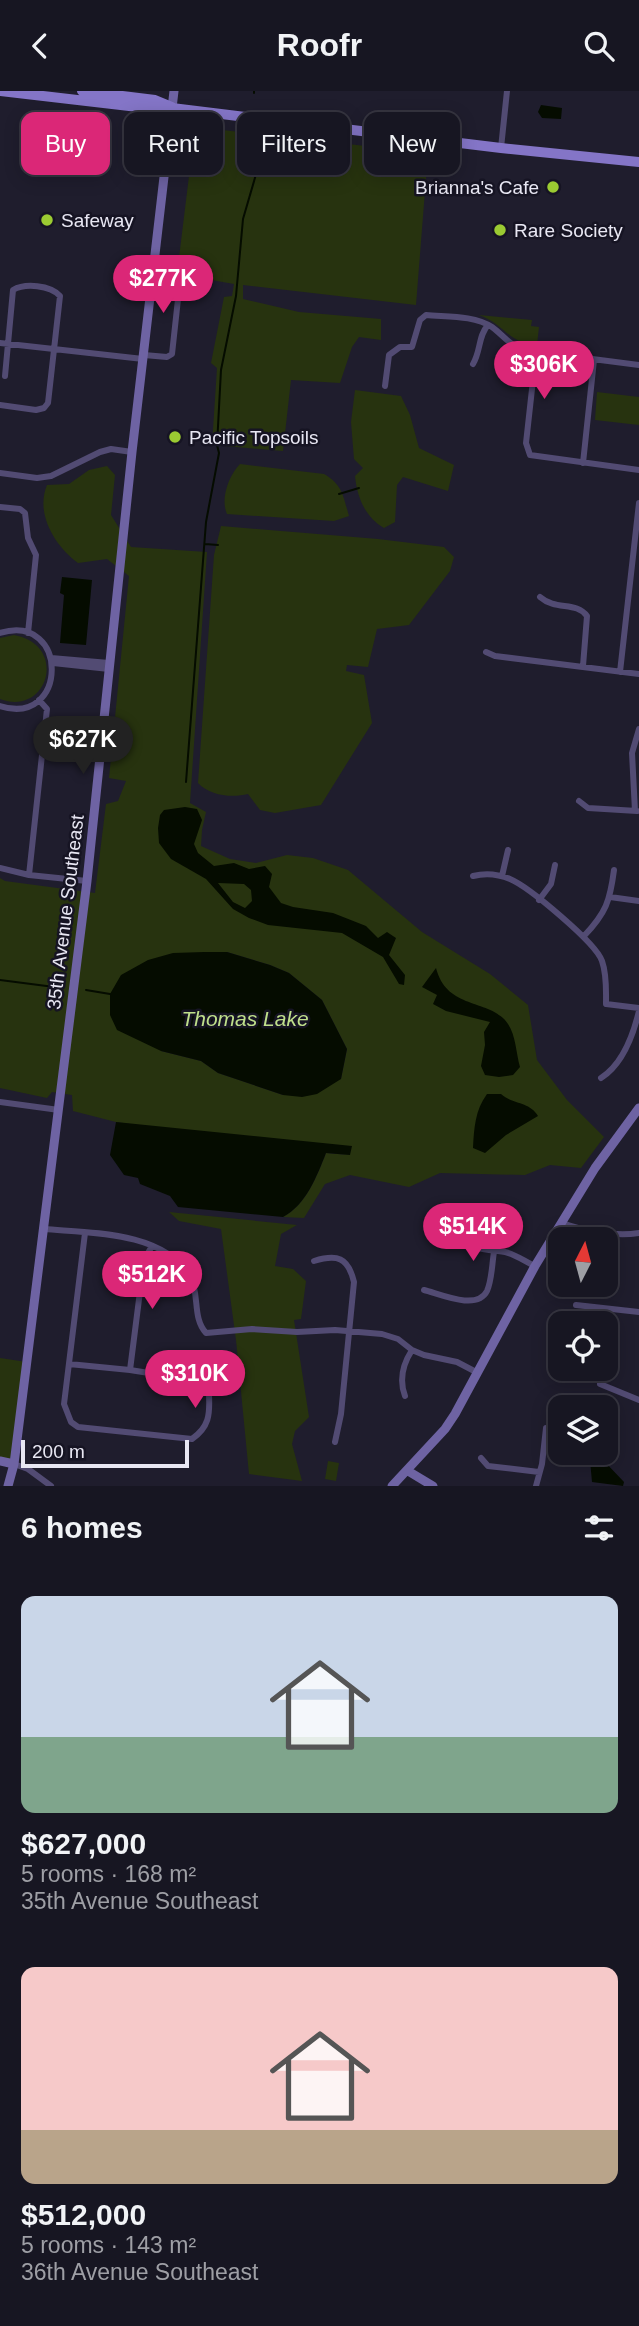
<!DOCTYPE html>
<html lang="en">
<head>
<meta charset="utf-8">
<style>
  :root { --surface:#171622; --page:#201f2a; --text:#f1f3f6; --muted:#9e9fa5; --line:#363540; --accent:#db2777 }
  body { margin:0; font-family:Helvetica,sans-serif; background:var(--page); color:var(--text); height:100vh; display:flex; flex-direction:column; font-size:26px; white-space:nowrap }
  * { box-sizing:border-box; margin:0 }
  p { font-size:23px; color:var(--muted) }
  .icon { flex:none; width:38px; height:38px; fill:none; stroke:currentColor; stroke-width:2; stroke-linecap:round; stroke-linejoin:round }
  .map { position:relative; height:1395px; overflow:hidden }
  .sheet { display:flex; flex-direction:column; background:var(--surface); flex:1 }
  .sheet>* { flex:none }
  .banner { position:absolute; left:21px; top:21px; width:598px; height:63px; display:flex; gap:14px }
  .needle { width:46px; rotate:6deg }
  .tools { position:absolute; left:548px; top:1136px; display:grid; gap:14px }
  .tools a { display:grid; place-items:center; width:70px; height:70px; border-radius:14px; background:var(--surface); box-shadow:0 4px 18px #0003,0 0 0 2px var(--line); font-size:35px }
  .scale { position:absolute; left:21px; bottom:18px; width:168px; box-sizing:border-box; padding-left:7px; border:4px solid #e8e7f3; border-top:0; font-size:19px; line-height:24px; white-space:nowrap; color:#e8e7f3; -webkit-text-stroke:5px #161423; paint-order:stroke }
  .price { position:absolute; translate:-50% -60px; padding:0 16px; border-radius:24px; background:var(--accent); color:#fff; font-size:23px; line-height:46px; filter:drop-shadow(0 2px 4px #0008) }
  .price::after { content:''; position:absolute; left:50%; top:42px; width:21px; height:16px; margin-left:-10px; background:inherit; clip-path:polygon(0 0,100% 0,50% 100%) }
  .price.selected { background:#222; color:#fff }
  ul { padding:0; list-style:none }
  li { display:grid; align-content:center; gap:14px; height:371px; padding:0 21px }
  li span { display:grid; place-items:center; height:217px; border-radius:14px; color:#555 }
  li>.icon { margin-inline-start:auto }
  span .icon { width:126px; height:126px; fill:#fffc; stroke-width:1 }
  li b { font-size:30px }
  h2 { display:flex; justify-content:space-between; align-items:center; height:84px; padding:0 21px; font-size:30px }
  .pill { padding:0 24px; border-radius:14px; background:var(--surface); box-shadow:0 4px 18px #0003,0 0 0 2px var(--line); font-size:24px; line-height:63px }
  .pill.selected { background:var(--accent); color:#fff }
  header { display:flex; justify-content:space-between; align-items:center; height:91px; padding:0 21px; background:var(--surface); font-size:32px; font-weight:700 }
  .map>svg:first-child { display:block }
  .green { fill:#27330f; fill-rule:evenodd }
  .water { fill:#050c00; fill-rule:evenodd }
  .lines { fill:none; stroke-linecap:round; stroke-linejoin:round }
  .stream { stroke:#050c00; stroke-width:2 }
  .street { stroke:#524b73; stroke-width:6 }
  .secondary { stroke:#6e63a3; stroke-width:9 }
  .primary { stroke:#8475c7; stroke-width:10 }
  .poi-dot { fill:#9bcb32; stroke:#161423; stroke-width:2.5 }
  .labels { text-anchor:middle; stroke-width:5; stroke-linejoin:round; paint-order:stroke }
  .poi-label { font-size:19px; fill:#e8e7f3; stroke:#161423; text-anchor:start }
  .street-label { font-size:19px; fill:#e8e7f3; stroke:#161423 }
  .water-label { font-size:21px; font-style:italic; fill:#bfdf8b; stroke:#161423 }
</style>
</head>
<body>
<header><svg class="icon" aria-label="back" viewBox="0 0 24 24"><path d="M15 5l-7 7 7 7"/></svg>Roofr<svg class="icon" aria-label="search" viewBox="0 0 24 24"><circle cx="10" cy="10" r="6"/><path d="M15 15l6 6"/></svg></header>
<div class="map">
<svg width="639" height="1395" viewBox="0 0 639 1395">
  <rect width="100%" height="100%" fill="#1f1d2d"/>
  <path class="green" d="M195 36 428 62 416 214 243 194V208L299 221 381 228V249L359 246 352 256 340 292 291 289 283 360 212 354 217 277 211 272 224 206 232 205 234 193 177 183Z
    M479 224 532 229 531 235 539 236 537 254C509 253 503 232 479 224Z
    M355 299 401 305 410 324 419 357 454 374 448 400 403 386 397 394 395 431 384 437C365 426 357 406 355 385L363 377 354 368 351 331Z
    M597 301 639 306V334L595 329Z
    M240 373 324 383C343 394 343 405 349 425L334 430 227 423C220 408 229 384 240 373Z
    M107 375 115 384 111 424 131 456 207 461 190 712 206 721 202 739 201 755 230 768 256 772 287 764 313 767 348 779 422 841 490 883 528 914 537 969 567 1009 604 1046 581 1077 550 1074 525 1084 440 1082 409 1096 350 1084 325 1093 304 1127 283 1126C306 1114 317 1085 326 1062L349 1064 116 1031 73 1020 72 1004 52 1001 47 1007 0 997V787L5 790 95 802 106 713 118 710 126 690 109 687 129 485 107 468 78 472C55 455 35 423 47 394L69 393 89 379ZM227 861 270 874 289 882 322 909 347 958 341 988 283 1004 218 982 201 970 161 960Z
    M221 435 378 448 444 456 454 466 450 480 409 534 377 538 368 576 347 574 346 580 364 584 372 632 321 714 275 722 260 719 248 703C232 707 210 705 198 692L214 464Z
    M14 544C69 554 48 626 0 608V547Z
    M169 1121 297 1134 281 1143 275 1175 293 1178 306 1190 301 1228 294 1229 309 1326 295 1340 292 1353 302 1390 249 1383 236 1249 221 1138 179 1130Z
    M0 1267 27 1271 14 1373 0 1370Z
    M328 1370 339 1372 336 1390 325 1388Z"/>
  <path class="water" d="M541 14 562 17 561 28 542 27 538 21Z
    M62 486 92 489 86 554 60 552 64 504 60 502Z
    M185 716 197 718 202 729 194 753 198 762 214 775 234 772 249 778 265 775 272 783 269 796 281 812 293 816 333 822 366 835 378 847 387 841 396 847 389 864 405 884 404 894 399 893 383 866 342 842 268 834 249 827 233 818 206 788 171 768 159 752 158 737 160 724 164 719ZM218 792 244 793 251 799 252 810 245 817 233 811Z
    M204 861H227L270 874 289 882 322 909 347 958 341 988 317 1003 302 1006 283 1004 218 982 201 970 161 960 117 939 110 924V903L121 884 148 869 173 862Z
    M436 877C447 920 491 907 508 933 516 945 516 962 520 976L513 984 499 986 485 984 481 975 485 954 484 941 490 931 446 920 433 913 437 904 422 896Z
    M487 1003H501C513 1014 529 1010 538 1025L506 1044 485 1062 473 1057C474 1038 475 1019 487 1003Z
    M116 1031 352 1055 350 1064 326 1062C317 1085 306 1114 283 1126L178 1116 170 1105 140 1093 138 1087 124 1084 110 1064Z
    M590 1369 604 1370 624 1391 623 1395 592 1391Z"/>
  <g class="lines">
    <path class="stream" d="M254 2V0
      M339 403 359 397
      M205 453 218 454
      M186 691 206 431 219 362 217 354 221 279 236 205 243 128 259 73 255 40
      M0 889 62 897
      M86 899 110 903"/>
    <path class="street" d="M501 57 507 0
      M0 252 143 268
      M536 262 526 352 530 364 639 379
      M144 264 167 266 172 263 179 199 175 194 153 191
      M473 273C481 260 478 245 488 234
      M385 295 389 264 400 256H412L420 229 426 224C446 226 474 224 492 236 503 244 509 254 523 259L639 274
      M0 314 36 319 44 317 48 312 60 205C50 194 25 192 13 199L5 285
      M583 372 594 269
      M0 382 37 387 51 385 100 361 111 358 132 361
      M0 416 20 418 25 422 28 447 36 464 28 542
      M540 506C556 520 576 510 587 525L583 575
      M0 542C70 521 68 637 0 615
      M486 561 495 565 639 583
      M51 567 109 572
      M53 572 109 578
      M620 581 639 412
      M579 710 588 717 637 720
      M635 720 632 662 639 638
      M0 777 29 784 87 790
      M29 784 47 618 39 609
      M473 785C485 782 498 783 510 788 529 796 596 852 602 870 607 884 606 900 606 913L639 917
      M502 785 508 759
      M610 806 639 810
      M539 809 551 793 555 774
      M584 845C606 822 610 810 614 779
      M601 987C623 973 633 945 639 920
      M0 1011 59 1019
      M437 1132C458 1160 473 1156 505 1161 515 1163 526 1171 535 1175
      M562 1132C585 1140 615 1146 639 1142
      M44 1138C90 1142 162 1140 190 1185 200 1203 192 1227 206 1242L252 1238 297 1241 335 1239 382 1243 398 1248 412 1259 424 1264 457 1271 478 1282
      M314 1170C337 1163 348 1166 354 1191L341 1323 335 1351
      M424 1199C440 1203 477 1220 487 1200 492 1189 492 1172 494 1161
      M576 1214 639 1221
      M69 1273 130 1279 199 1290 209 1304C210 1324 209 1336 192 1348L78 1336 71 1331 64 1313 85 1142
      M130 1279 144 1169 152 1155
      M600 1293 639 1309
      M405 1305C399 1289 403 1273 412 1259
      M481 1367 488 1375 539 1381
      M14 1373 28 1378 51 1395
      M536 1395 542 1373 546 1337"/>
    <path class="secondary" d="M0 1370 14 1373
      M408 1380 433 1395
      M8 1395 14 1373 87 790 132 361 174 0
      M392 1395 445 1338 455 1323 535 1175 595 1077 639 1017"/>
    <path class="primary" d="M0 0 155 18 172 17 501 57 639 71
      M82 0 155 9 172 16"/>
  </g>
  <g class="poi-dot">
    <circle cx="553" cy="96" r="7"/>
    <circle cx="47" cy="129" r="7"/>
    <circle cx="500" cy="139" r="7"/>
    <circle cx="175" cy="346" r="7"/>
  </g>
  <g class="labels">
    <g class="poi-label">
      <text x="539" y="103" text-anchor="end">Brianna's Cafe</text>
      <text x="61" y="136">Safeway</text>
      <text x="514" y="146">Rare Society</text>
      <text x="189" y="353">Pacific Topsoils</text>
    </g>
    <g class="street-label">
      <text transform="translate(65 821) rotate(-83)" y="7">35th Avenue Southeast</text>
    </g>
    <g class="water-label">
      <text x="245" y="935">Thomas Lake</text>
    </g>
  </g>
</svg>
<div class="tools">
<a><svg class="needle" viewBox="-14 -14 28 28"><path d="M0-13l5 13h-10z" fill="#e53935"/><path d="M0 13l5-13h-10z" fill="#9e9fa5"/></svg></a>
<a><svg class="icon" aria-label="locate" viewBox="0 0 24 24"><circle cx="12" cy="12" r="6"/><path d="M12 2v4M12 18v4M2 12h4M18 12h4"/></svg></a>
<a><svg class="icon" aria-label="layers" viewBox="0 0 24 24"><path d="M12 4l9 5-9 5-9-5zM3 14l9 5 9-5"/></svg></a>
</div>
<div class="scale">200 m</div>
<b class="price" style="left:163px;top:224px">$277K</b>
<b class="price" style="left:544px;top:310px">$306K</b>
<b class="price selected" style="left:83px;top:685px">$627K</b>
<b class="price" style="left:473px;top:1172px">$514K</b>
<b class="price" style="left:152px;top:1220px">$512K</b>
<b class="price" style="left:195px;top:1319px">$310K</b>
<div class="banner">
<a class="pill selected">Buy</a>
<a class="pill">Rent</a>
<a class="pill">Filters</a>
<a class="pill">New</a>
</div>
</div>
<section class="sheet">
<h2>6 homes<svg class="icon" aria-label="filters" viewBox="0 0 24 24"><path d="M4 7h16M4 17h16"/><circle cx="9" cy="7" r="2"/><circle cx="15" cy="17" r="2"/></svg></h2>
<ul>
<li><span style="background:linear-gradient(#c9d6e8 65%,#7fa58c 0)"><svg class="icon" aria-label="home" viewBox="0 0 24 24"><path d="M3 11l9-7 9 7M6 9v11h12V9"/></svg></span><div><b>$627,000</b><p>5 rooms · 168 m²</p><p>35th Avenue Southeast</p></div></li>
<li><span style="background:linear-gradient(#f6c9c9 75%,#b9a48a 0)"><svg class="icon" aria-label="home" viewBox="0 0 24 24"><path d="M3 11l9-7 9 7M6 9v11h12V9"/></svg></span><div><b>$512,000</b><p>5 rooms · 143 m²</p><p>36th Avenue Southeast</p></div></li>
</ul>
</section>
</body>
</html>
